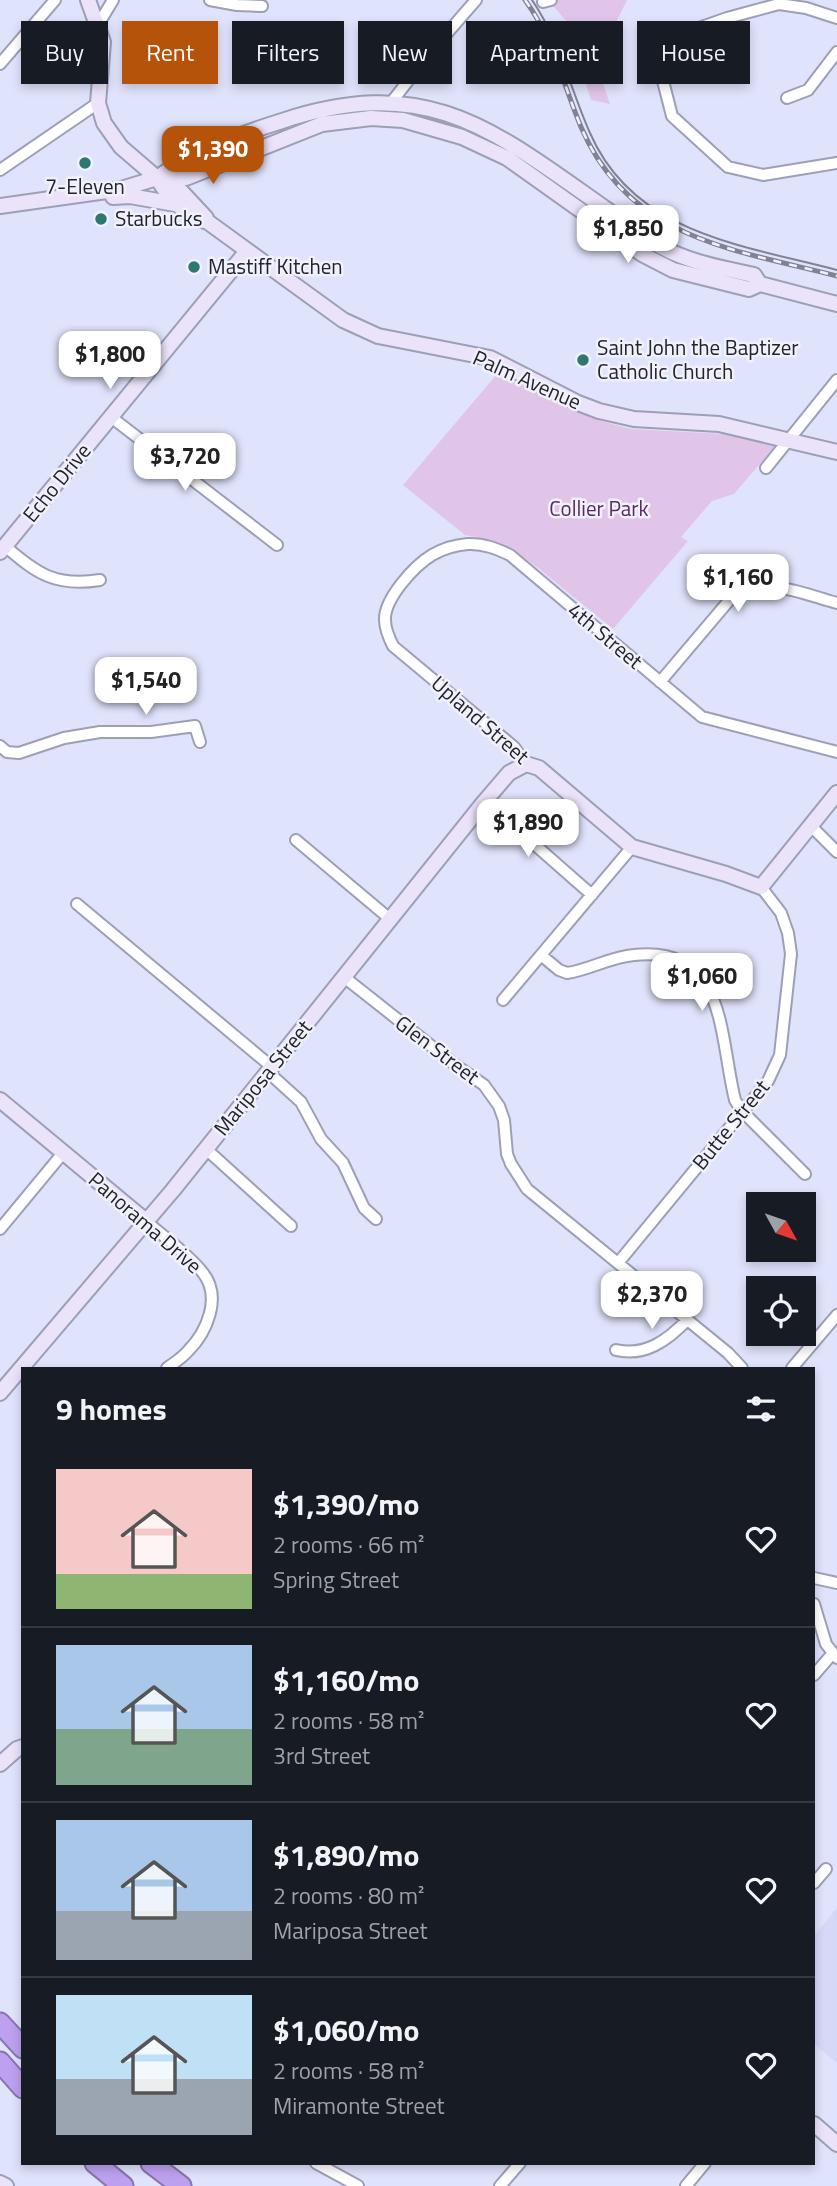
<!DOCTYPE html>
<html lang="en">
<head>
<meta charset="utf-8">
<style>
  :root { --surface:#171b24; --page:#242831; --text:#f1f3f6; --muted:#9ea1a6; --line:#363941; --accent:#b45309 }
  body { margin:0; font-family:"Titillium Web",sans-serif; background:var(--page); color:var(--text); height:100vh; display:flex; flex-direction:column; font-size:26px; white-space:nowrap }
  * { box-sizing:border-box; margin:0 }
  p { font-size:23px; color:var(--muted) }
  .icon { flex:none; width:38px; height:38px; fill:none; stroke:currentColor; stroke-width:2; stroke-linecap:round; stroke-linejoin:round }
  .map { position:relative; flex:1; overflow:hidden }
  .drawer { position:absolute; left:21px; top:1367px; width:794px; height:798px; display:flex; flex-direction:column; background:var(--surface); border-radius:0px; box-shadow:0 4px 10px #0003 }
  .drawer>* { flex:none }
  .hud { position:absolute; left:21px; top:21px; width:796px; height:63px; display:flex; gap:14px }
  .needle { width:46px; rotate:130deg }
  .controls { position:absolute; left:746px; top:1192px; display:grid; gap:14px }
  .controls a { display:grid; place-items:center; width:70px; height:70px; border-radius:0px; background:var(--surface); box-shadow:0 4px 10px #0003; font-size:35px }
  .price { position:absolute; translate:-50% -60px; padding:0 16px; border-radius:14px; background:#fff; color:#222; font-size:23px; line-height:46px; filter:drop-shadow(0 2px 4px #0008) }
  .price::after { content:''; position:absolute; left:50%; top:42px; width:21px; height:16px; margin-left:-10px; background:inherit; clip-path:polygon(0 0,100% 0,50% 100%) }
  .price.selected { background:var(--accent); color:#fff }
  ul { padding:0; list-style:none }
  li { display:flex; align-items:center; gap:21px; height:175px; padding:0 35px }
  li+li { border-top:2px solid var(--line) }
  li span { display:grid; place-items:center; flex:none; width:196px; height:140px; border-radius:0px; color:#555 }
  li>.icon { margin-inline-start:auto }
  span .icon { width:84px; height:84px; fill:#fffc; stroke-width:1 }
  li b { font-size:30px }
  h2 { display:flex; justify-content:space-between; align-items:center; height:84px; padding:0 35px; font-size:30px }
  .chip { padding:0 24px; border-radius:0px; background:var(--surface); box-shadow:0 4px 10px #0003; font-size:24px; line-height:63px }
  .chip.selected { background:var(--accent); color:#fff }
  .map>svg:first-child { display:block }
  .built { fill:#d6d8f8 }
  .green { fill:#e0c5e8 }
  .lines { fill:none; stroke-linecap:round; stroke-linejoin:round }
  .street-casing { stroke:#9c9fb6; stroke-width:14 }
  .secondary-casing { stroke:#9c9fb6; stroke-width:18 }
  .highway-casing { stroke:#8775ac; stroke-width:23 }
  .street { stroke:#fff; stroke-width:10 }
  .secondary { stroke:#ebe3fa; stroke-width:14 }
  .highway { stroke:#bda1f0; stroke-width:19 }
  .tram { stroke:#818394; stroke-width:2 }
  .rail-casing { stroke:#818394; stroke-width:5 }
  .rail { stroke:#f0f1fb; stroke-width:2.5; stroke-dasharray:8; stroke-linecap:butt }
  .poi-dot { fill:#2f7872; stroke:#f0f1fb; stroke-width:2.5 }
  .labels { text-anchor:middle; stroke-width:5; stroke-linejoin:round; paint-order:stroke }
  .poi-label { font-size:21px; fill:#23232d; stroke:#f0f1fb; text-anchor:start }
  .street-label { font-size:21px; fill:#23232d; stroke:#f0f1fb }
  .park-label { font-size:21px; fill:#5a2a67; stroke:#f0f1fb }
</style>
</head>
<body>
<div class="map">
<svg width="837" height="2186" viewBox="0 0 837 2186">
  <rect width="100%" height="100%" fill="#e0e3fc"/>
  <path class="built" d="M837 1908V2063L814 2044V1936Z"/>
  <path class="green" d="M548 0H627L596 63 610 104 591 100 567 22Z
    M497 374 601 421 631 429 724 434 775 446 734 494 712 501 681 537 688 541 613 629 537 567 509 548 490 540 465 535 403 485Z"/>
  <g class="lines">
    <defs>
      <path id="street" d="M210 0 237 5 262 6
        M543 2 551 0
        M837 18 806 8 779 4 727 18 693 30 676 45 668 58 663 81 672 116 728 167 763 175 837 163
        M98 25 113 0
        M0 64 55 0
        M787 98 808 90 837 52
        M390 104 429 54 476 0
        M0 170 98 103
        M111 417 277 545
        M766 468 837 380
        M5 546C37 574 56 587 100 580
        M660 682 732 597C762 574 803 594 837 603
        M0 746 7 752 19 753 64 738 100 732H151L195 726 200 742
        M526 764 514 747 393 646C389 638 385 629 385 620 384 599 414 566 432 555 442 549 456 545 468 544 483 543 497 549 510 555L702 717 837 752
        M485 801 592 895
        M810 825 837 852
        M296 840 390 919
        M77 904 272 1067
        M541 955 559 970 567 973C589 970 610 957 634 955 727 945 719 1036 735 1100L742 1111 805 1174
        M344 977 454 1064 484 1085 499 1106 504 1120 507 1154 511 1164 527 1189 728 1353 742 1368
        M503 1000 632 847
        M268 1072 301 1102 321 1139 343 1163 364 1208 376 1219
        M206 1149 291 1226
        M147 1222C165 1238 188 1254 203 1273 222 1297 207 1332 188 1351 182 1358 174 1363 167 1368
        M0 1229 63 1153
        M618 1263 768 1081 780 1055 791 954 788 933 781 913 761 887
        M616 1350C645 1357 668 1340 687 1320
        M792 1368 837 1315
        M814 1578 837 1583
        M814 1604 826 1644 837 1658
        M814 1675 833 1653
        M814 1883 826 1869
        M316 2163 358 2186
        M500 2186 520 2163
        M686 2186 705 2163"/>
      <path id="secondary" d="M88 0 103 42 98 103 104 123 121 147 157 178 178 188 206 218
        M157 178C170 199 184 215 208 222L343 320 378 336 490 358 578 403 599 411 634 419 719 424 837 452
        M157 178C193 152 240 134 282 121 428 73 492 129 606 209 623 221 640 235 658 245 687 262 722 268 754 275L760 284
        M113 197 130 196 175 204
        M0 206 121 189 157 178H186L322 124 371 118 403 120 462 137 507 158 642 254 673 270 749 289 760 284 837 304
        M0 552 247 251
        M0 1100 147 1222
        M0 1393 173 1190 485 801 509 773 526 764 539 768 632 847 726 874 761 887 837 793
        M0 1764 17 1749 23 1747
        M814 2124 837 2144
        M0 2183 6 2186"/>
      <path id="highway" d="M0 2023 23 2048
        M0 2062 23 2088
        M95 2163 123 2186
        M151 2163 181 2186"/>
    </defs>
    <use href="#street" class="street-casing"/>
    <use href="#secondary" class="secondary-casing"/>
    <use href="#highway" class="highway-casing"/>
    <use href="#street" class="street"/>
    <use href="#secondary" class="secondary"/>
    <use href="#highway" class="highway"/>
    <path class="tram" d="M532 0C560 41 570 88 590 133 634 234 742 245 837 270"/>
    <defs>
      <path id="rail" d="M525 0C553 38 563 84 581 127 629 239 732 249 837 276"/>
    </defs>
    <use href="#rail" class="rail-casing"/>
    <use href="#rail" class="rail"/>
  </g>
  <g class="poi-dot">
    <circle cx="85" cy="163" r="7"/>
    <circle cx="101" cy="219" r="7"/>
    <circle cx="194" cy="267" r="7"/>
    <circle cx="583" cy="360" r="7"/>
  </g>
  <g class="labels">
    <g class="poi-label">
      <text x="85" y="194" text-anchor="middle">7-Eleven</text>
      <text x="115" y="226">Starbucks</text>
      <text x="208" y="274">Mastiff Kitchen</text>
      <text x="597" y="355">Saint John the Baptizer<tspan x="597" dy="24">Catholic Church</tspan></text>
    </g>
    <g class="street-label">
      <text transform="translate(527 380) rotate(24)" y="7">Palm Avenue</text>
      <text transform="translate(57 483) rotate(-51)" y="7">Echo Drive</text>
      <text transform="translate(605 636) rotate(40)" y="7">4th Street</text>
      <text transform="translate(480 720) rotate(41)" y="7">Upland Street</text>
      <text transform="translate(437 1050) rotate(37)" y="7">Glen Street</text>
      <text transform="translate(263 1078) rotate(-51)" y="7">Mariposa Street</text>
      <text transform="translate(731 1125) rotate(-51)" y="7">Butte Street</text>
      <text transform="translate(145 1223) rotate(41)" y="7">Panorama Drive</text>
    </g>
    <g class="park-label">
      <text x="599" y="516">Collier Park</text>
    </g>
  </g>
</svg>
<div class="controls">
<a><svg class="needle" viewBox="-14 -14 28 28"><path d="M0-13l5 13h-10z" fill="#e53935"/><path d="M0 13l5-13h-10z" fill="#9ea1a6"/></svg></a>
<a><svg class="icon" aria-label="locate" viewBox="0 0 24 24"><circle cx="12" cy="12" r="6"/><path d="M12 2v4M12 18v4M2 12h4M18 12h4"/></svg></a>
</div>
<b class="price selected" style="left:213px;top:186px">$1,390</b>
<b class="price" style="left:628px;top:265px">$1,850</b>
<b class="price" style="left:110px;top:391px">$1,800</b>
<b class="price" style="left:185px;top:493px">$3,720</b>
<b class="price" style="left:738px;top:614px">$1,160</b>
<b class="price" style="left:146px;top:717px">$1,540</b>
<b class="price" style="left:528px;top:859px">$1,890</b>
<b class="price" style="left:702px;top:1013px">$1,060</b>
<b class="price" style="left:652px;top:1331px">$2,370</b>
<div class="hud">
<a class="chip">Buy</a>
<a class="chip selected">Rent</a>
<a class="chip">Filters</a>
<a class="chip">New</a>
<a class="chip">Apartment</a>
<a class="chip">House</a>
</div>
<section class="drawer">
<h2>9 homes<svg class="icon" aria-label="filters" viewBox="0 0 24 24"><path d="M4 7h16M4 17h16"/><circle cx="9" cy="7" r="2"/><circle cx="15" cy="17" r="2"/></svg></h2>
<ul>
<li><span style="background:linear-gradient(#f6c9c9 75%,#8fb573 0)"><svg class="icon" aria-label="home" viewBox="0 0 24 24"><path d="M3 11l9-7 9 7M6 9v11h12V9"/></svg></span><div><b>$1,390/mo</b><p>2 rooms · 66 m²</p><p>Spring Street</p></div><svg class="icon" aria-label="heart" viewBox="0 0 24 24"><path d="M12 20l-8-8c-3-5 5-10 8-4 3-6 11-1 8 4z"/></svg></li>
<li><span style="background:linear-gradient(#a9c7e8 60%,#7fa58c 0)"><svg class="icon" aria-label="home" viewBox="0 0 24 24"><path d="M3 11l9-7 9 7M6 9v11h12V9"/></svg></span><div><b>$1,160/mo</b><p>2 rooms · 58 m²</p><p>3rd Street</p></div><svg class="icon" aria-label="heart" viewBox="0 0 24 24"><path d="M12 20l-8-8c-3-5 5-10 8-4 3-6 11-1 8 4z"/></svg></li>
<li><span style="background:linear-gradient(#a9c7e8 65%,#9aa5b1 0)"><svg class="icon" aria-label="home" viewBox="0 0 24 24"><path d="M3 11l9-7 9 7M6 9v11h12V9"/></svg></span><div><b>$1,890/mo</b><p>2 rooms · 80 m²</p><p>Mariposa Street</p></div><svg class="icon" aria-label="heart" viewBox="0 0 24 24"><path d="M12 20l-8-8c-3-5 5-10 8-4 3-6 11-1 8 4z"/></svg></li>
<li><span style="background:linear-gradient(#bfe0f5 60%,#9aa5b1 0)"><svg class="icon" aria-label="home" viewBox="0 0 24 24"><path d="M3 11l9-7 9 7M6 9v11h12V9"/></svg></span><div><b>$1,060/mo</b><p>2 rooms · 58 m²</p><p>Miramonte Street</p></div><svg class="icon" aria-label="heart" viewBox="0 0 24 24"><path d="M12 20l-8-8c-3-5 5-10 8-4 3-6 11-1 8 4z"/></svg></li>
</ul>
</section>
</div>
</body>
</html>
